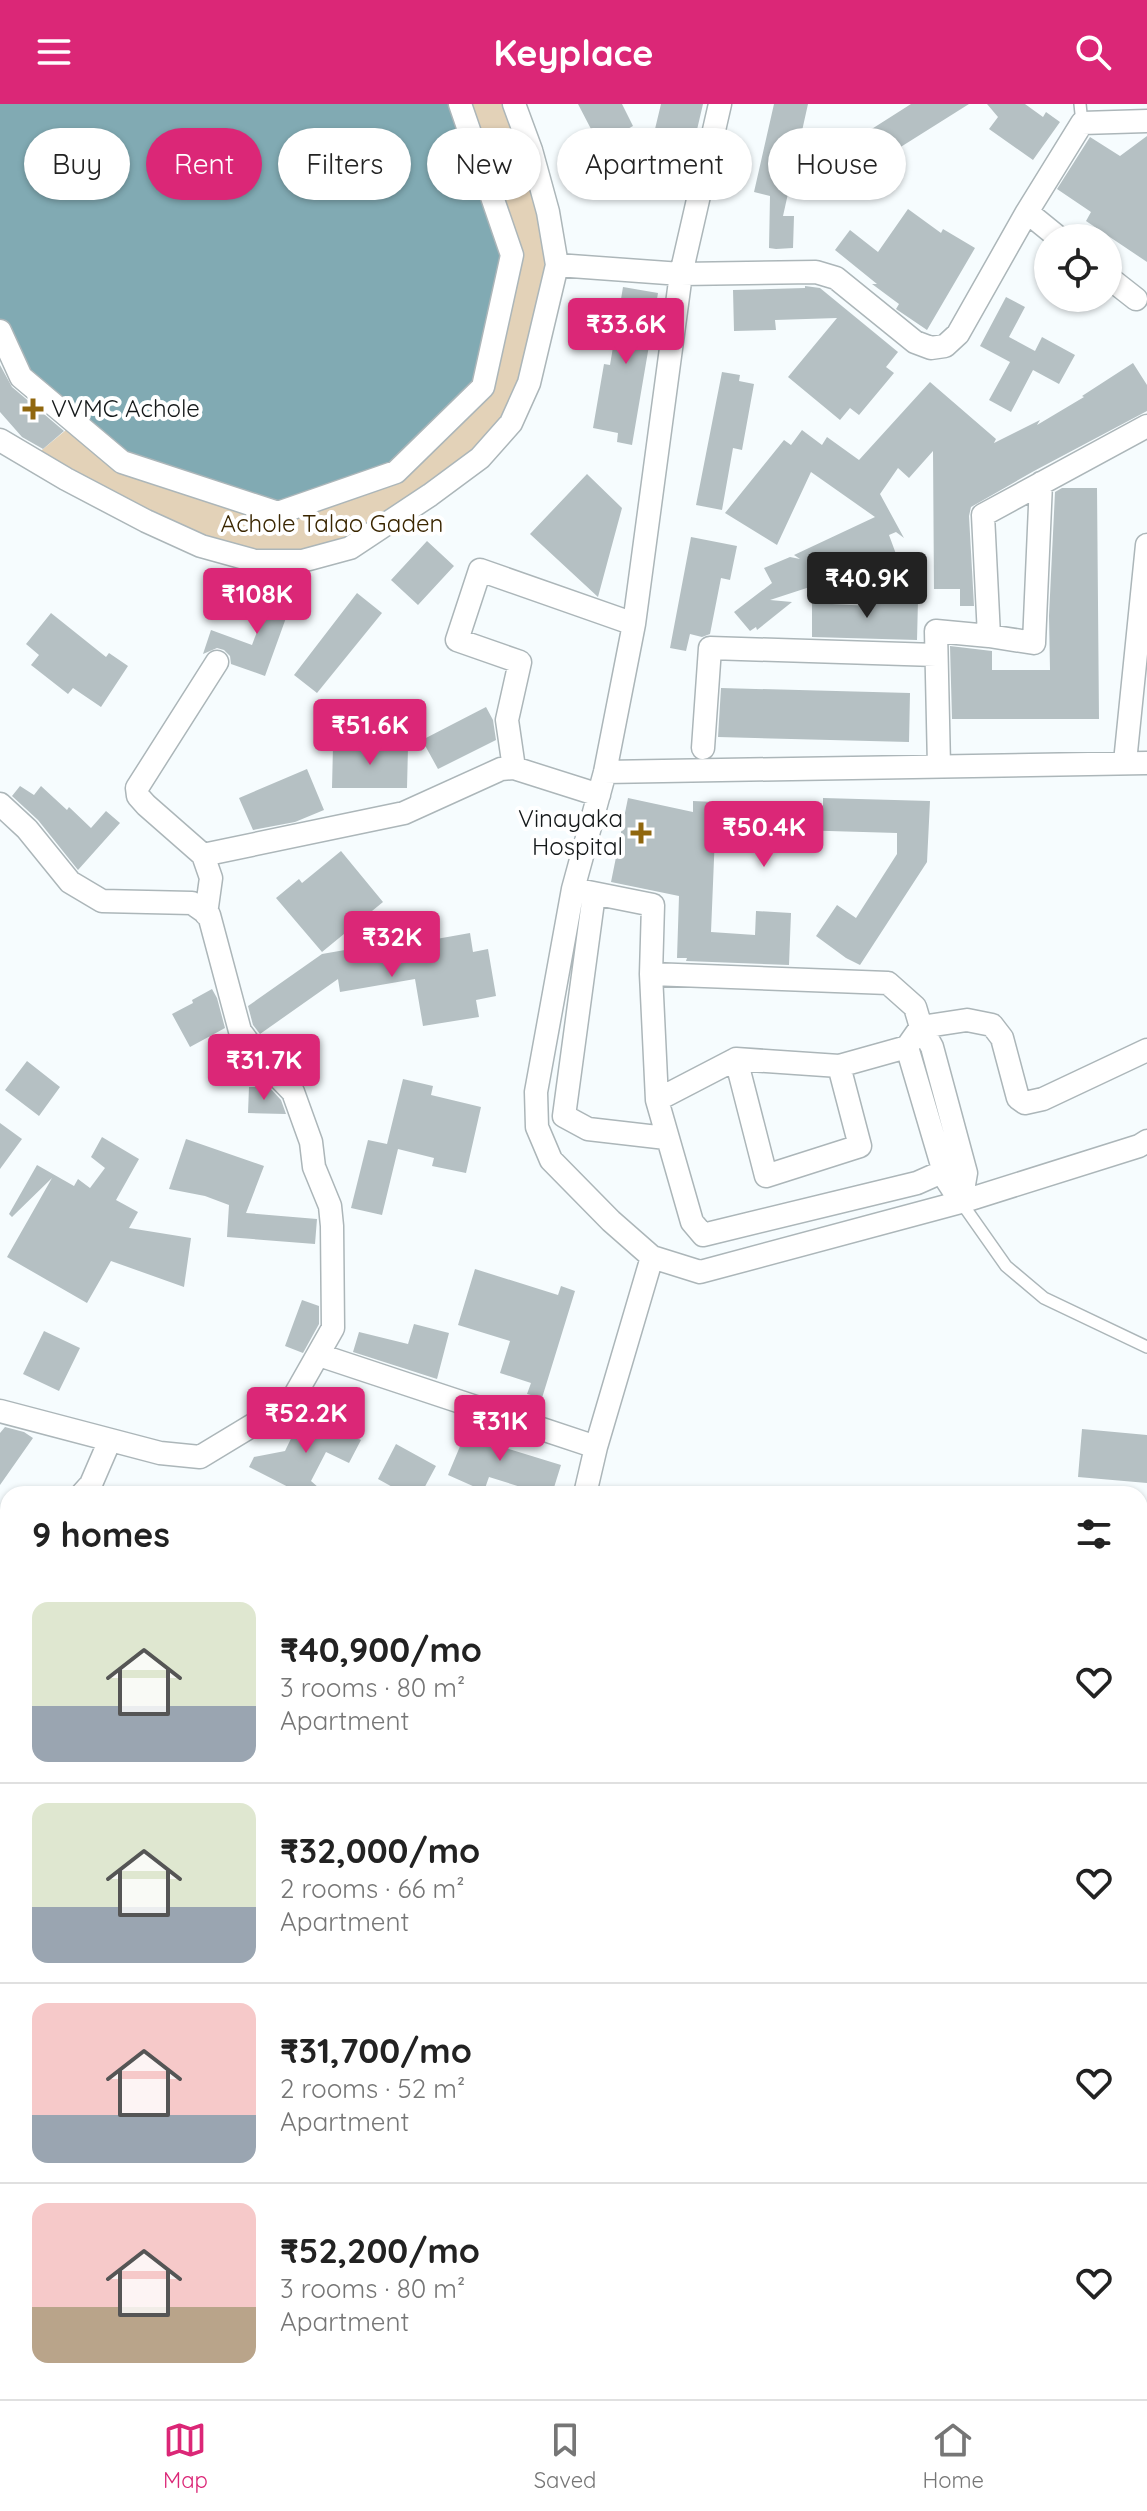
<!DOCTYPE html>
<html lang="en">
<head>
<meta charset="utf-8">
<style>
  :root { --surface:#fff; --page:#f2f2f2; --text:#222; --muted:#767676; --line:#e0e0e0; --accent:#db2777 }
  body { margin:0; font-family:Quicksand,sans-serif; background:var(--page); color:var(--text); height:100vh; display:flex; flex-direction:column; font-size:30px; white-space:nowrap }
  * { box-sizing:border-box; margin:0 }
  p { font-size:26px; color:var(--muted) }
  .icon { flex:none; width:44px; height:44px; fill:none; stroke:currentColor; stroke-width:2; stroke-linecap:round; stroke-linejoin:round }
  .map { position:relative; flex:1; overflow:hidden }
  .side { position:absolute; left:0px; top:1382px; width:1148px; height:914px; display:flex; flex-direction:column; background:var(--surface); border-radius:24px 24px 0 0; box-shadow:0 2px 6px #0004 }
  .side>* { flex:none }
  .banner { position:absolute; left:24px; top:24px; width:1100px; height:72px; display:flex; gap:16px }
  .buttons { position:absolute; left:1034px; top:120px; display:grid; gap:16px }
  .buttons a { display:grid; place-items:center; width:88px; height:88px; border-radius:50%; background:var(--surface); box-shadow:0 2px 6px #0004; font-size:40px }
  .price { position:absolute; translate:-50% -68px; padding:0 18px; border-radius:8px; background:var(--accent); color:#fff; font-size:26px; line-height:52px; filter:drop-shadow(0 2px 4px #0008) }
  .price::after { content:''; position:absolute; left:50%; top:48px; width:24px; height:18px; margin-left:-12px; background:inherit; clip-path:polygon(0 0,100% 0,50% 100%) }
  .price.on { background:#222; color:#fff }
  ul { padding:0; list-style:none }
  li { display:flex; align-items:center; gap:24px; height:200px; padding:0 32px }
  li+li { border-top:2px solid var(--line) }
  li span { display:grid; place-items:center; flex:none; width:224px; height:160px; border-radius:16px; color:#555 }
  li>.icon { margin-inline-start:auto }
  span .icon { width:96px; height:96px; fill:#fffc; stroke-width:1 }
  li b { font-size:34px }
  h2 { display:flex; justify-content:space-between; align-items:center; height:96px; padding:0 32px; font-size:34px }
  .chip { padding:0 28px; border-radius:36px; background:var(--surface); box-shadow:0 2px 6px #0004; font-size:28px; line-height:72px }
  .chip.on { background:var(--accent); color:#fff }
  header { display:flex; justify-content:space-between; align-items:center; height:104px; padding:0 32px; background:var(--accent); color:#fff; font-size:36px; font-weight:700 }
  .dock { display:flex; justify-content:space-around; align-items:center; height:112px; border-top:2px solid var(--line); background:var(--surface); font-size:22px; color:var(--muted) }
  .dock a { display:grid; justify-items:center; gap:4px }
  .dock .on { color:var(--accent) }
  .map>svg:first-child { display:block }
  .green { fill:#e3d2b8 }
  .water { fill:#81aab3 }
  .building { fill:#b5c0c3 }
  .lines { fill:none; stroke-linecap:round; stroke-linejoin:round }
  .lane-casing { stroke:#acb6b9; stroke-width:14 }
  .street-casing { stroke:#acb6b9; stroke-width:25 }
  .secondary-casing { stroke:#acb6b9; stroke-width:35 }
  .lane { stroke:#fff; stroke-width:11 }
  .street { stroke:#fff; stroke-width:22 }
  .secondary { stroke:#fff; stroke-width:32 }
  .poi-dot { fill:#90670e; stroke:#fff; stroke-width:3 }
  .labels { text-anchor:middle; stroke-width:8; stroke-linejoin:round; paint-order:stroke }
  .poi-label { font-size:24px; fill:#15191a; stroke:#fff; text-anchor:start }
  .park-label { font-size:24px; fill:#3a2600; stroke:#fff }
</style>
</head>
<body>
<header><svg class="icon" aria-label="menu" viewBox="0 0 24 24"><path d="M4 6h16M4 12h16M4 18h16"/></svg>Keyplace<svg class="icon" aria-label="search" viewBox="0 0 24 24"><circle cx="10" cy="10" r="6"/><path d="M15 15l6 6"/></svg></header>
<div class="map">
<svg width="1147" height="2295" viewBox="0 0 1147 2295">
  <rect width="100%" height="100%" fill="#f6fcfe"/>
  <path class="green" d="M460 0H514L557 161 511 319 430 391 302 457 201 442 37 350Z"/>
  <path class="water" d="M0 0H460L512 151 483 283 396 368 278 409 122 358 21 273 0 227Z"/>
  <path class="building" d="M578 0H622L633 22 617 31V43L604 50Z
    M661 0H703L689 60 649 50Z
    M774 0H808L783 112H794L793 144 776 145 769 144 770 92 754 88Z
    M911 0H969L872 61 856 35Z
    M987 0H1025L1043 13 1046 8 1060 18 1033 56 989 25 998 13Z
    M1147 32V158L1086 117 1091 108 1057 85 1090 33 1120 52Z
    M908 105 941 129 943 125 975 144 927 226 896 205 899 200 872 180H877L835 146 850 126 878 148Z
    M805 182 820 184 898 248 886 263 894 269 859 311 850 304 840 316 788 273 837 214 775 216 776 226 734 227 733 186 805 184Z
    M623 183 658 189 632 341 617 338 618 329 593 324 604 260 610 261Z
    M1006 193 1025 203 1009 233 1035 247 1042 233 1075 251 1059 280 1033 266 1011 308 989 296 1010 258 980 242Z
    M1133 259 1147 281V307L1034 367 971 403 969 412 974 502H960V485H934L933 347 909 374 898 364 880 390 904 434 896 428 889 431 896 450 874 462 770 496 792 498 757 526 756 523 750 527 734 508 772 479 764 464 790 453 800 455 794 451 875 413 811 368 777 441 725 409 784 336 791 341 802 326 822 341 827 333 859 356 930 278 996 335 994 339 1040 316 1037 321 1084 293 1082 292Z
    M0 261 12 283 64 327 43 345 22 333 0 308Z
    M722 268 740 271 739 277 754 280 742 346 733 344 722 406 696 401Z
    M587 370 622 404 598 493 530 430Z
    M1062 384H1097L1099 615H952L950 542 992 547V566H1050L1049 512 1055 388Z
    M691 433 737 442 730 476 721 474 710 530 702 533 690 530 686 547 670 544Z
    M427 437 454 462 418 501 391 476Z
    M274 482 295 489 265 572 231 560 230 552 224 546 217 544 203 550 211 526 252 541Z
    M357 489 382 509 317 589 294 571Z
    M871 495 918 496 917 536 812 533V499L871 502Z
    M51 509 106 553 109 549 128 562 101 603 73 584 68 590 31 561 39 551 26 540Z
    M721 584 910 589 909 638 718 633Z
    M486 603 493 616 496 636 438 665 422 636Z
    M333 642 408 643 407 684H332Z
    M307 665 324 706 295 718 253 726 239 694Z
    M20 682 34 691 41 682 67 706 69 703 91 724 106 707 120 719 78 766 38 716 12 692Z
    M628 694 693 708V697L823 703V694L930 697 927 758 860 861 846 854 816 832 837 801 856 814 897 750V729L795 726 794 734 715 731 711 828 755 831 756 807 791 809 789 861 686 857 687 854H677L679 792 611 778Z
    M341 747 383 798 322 848 276 794 299 775 302 779Z
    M470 829 473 848 488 845 496 892 476 896 479 913 423 922 415 875 340 888 338 875 260 930 253 921 248 902 322 850 362 843 363 848Z
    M212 885 217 894 225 924 190 943 172 910 193 899 192 896Z
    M27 957 60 983 39 1012 5 986Z
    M403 975 433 982 431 991 481 1003 466 1069 432 1062 434 1054 398 1045 382 1111 351 1104 368 1036 387 1040Z
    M249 983H269L281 996 286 1010 248 1009Z
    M0 1019 22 1035 0 1065Z
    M102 1033 139 1055 116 1096 138 1108 129 1124 191 1134 184 1183 111 1157 87 1199 7 1153 52 1074 12 1113 9 1110 37 1061 74 1082 78 1075 90 1084 105 1064 91 1053Z
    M186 1035 264 1062 246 1109 317 1115 315 1140 227 1133 229 1101 205 1092 169 1085Z
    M475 1165 558 1191 561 1182 575 1187 542 1294 527 1290 531 1279 500 1269 510 1237 458 1221Z
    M302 1196 319 1202V1220L303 1249 285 1242Z
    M414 1220 449 1229 437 1275 353 1248 359 1228 408 1240Z
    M44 1227 80 1244 59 1287 23 1270Z
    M304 1308 361 1336 349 1359 326 1348 311 1377 326 1390H302L249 1363 254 1353 285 1347Z
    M471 1316 507 1332 502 1343 561 1361 552 1390H543L489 1373 484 1387 448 1371Z
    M5 1323 24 1328 33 1334 0 1381V1329Z
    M1082 1325 1147 1331V1379L1078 1373Z
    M396 1340 436 1362 421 1390H405L378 1375Z"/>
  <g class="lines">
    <defs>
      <path id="lane" d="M1080 0 1082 19
        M961 1098 1006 1162 1044 1194 1147 1243
        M1140 1592 1147 1583
        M1140 1610 1147 1616
        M0 1778 8 1765
        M798 2288 805 2295
        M614 2295 615 2288"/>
      <path id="street" d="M720 0 681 170 816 168 836 174 915 238 931 244 945 242 958 230 1027 108 1082 19 1147 17
        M483 66 531 46
        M1027 108 1059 134
        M557 161 681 170 634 520 605 668 573 785 536 988 537 1023 551 1056 611 1117 652 1153 700 1168 961 1098 1139 1042 1147 1037
        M1108 173 1136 195
        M0 227 21 273 122 358 278 409 396 368 483 283 512 151 460 0
        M0 336 66 375 146 417 201 442 255 457H302L350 444 430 391 480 354 511 319 529 279 557 161 548 108 531 46 514 0
        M989 532 1034 539 1041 379
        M703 644 710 544 936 551
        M1125 658 1147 441
        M939 662 936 527 989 532 983 411 1147 322
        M514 664 507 616 520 558 457 536 480 466 634 520
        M605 668 1147 659
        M0 700 27 725 70 778 102 797 192 799 209 811 240 927 260 954 293 988 311 1038 314 1063 330 1102 332 1122 333 1224 291 1298 200 1353 160 1349 0 1307
        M203 751 404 709 501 665 514 664 599 691
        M573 785 653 801 651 870 657 996 692 1118 703 1131 917 1079 944 1067
        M594 790 564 1012 588 1025 666 1034
        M206 810 211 774 203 751 146 701 138 692 137 684 217 558
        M651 870 888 879 915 903 921 923 932 943 966 1069 961 1098
        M839 962 907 943
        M657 996 736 955 839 962 860 1042 766 1072 736 955
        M961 1098 946 1075 907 943 921 923 967 916 992 921 1002 934 1018 994 1025 999 1043 995 1147 946
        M319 1251 596 1343
        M82 1390 91 1380 110 1336
        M585 1390 596 1343 652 1153
        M0 1455 8 1454
        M1060 2288 1069 2295
        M531 2295 532 2288"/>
      <path id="secondary" d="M1140 1989 1147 1980
        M905 2295 910 2288"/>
    </defs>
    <use href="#lane" class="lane-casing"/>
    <use href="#street" class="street-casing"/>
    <use href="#secondary" class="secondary-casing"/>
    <use href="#lane" class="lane"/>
    <use href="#street" class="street"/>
    <use href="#secondary" class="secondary"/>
  </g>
  <g class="poi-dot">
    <path d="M29 293h8v8h8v8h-8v8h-8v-8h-8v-8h8z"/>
    <path d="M637 717h8v8h8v8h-8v8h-8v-8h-8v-8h8z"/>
  </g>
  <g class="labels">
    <g class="poi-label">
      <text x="51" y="313">VVMC Achole</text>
      <text x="623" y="723" text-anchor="end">Vinayaka<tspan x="623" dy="28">Hospital</tspan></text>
    </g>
    <g class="park-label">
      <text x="332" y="428">Achole Talao Gaden</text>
    </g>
  </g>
</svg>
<div class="buttons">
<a><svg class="icon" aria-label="locate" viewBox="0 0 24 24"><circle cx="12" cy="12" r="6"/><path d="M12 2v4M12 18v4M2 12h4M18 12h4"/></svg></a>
</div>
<b class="price" style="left:626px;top:262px">₹33.6K</b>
<b class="price on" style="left:867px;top:516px">₹40.9K</b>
<b class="price" style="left:257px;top:532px">₹108K</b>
<b class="price" style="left:370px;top:663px">₹51.6K</b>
<b class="price" style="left:764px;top:765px">₹50.4K</b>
<b class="price" style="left:392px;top:875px">₹32K</b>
<b class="price" style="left:264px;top:998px">₹31.7K</b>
<b class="price" style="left:306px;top:1351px">₹52.2K</b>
<b class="price" style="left:500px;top:1359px">₹31K</b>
<div class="banner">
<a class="chip">Buy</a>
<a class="chip on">Rent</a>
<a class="chip">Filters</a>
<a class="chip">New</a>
<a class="chip">Apartment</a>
<a class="chip">House</a>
</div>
<section class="side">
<h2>9 homes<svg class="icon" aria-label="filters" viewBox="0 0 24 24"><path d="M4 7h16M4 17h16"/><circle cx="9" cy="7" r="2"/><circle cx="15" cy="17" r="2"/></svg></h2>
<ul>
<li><span style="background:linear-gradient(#dfe7d0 65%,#9aa5b1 0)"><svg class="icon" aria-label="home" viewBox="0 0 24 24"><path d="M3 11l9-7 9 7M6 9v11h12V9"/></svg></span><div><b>₹40,900/mo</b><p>3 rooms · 80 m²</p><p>Apartment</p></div><svg class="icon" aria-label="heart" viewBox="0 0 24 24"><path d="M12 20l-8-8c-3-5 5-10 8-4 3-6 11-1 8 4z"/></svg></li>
<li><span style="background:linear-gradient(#dfe7d0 65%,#9aa5b1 0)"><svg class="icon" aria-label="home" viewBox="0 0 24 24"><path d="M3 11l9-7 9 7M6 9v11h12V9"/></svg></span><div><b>₹32,000/mo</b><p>2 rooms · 66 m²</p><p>Apartment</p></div><svg class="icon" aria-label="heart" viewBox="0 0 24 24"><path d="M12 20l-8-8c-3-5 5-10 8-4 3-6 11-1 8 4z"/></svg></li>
<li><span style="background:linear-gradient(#f6c9c9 70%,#9aa5b1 0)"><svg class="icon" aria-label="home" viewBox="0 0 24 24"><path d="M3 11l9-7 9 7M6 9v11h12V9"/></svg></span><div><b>₹31,700/mo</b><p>2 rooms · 52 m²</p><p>Apartment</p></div><svg class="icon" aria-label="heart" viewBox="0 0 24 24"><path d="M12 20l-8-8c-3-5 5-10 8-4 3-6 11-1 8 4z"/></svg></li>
<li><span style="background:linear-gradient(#f6c9c9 65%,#b9a48a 0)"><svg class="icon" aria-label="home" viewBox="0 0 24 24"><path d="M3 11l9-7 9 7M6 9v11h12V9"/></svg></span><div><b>₹52,200/mo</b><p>3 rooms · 80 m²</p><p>Apartment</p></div><svg class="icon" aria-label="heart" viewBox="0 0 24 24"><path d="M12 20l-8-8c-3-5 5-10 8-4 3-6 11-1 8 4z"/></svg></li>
</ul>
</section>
</div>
<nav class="dock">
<a class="on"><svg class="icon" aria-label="map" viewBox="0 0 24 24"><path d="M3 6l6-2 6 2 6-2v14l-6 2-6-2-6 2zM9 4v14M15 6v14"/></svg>Map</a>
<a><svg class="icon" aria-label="saved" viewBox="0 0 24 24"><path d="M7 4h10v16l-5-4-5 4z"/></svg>Saved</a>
<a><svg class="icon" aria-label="home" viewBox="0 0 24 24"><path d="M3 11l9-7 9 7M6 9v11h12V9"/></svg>Home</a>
</nav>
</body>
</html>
